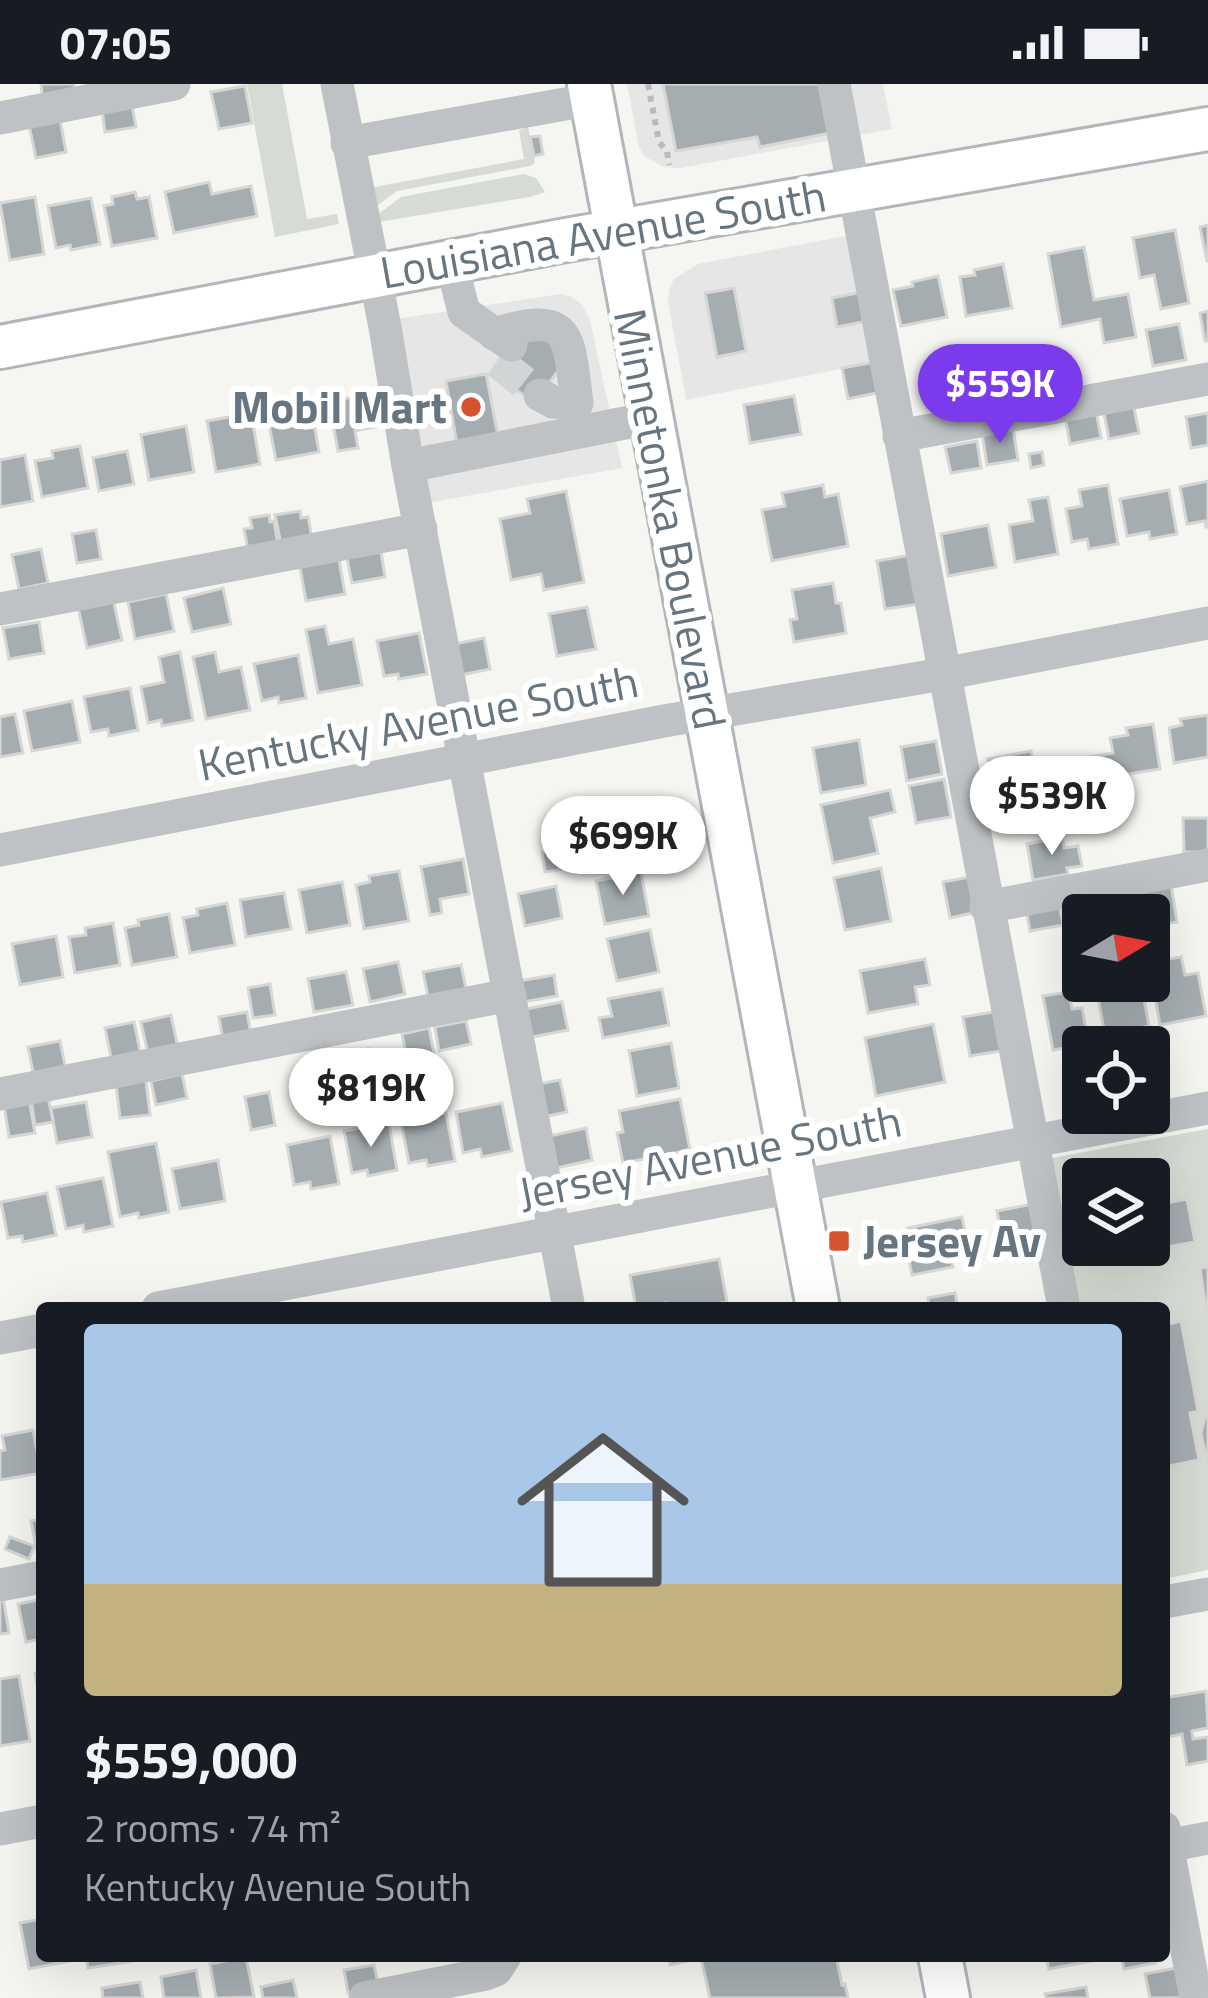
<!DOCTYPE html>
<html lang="en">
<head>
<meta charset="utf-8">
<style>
  :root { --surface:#171b24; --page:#242831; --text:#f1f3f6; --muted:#9ea1a6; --line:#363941; --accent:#7c3aed }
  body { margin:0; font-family:"Titillium Web",sans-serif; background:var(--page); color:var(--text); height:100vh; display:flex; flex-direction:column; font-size:45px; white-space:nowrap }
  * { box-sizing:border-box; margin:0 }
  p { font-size:39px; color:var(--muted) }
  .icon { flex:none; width:66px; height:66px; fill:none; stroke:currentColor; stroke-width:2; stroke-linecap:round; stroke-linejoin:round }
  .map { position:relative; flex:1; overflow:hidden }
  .panel { position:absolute; left:36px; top:1218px; width:1134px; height:660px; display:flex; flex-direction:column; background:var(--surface); border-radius:12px; box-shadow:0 12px 48px #0002 }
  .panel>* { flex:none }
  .needle { width:78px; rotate:80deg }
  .buttons { position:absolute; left:1062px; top:810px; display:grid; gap:24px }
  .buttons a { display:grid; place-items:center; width:108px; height:108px; border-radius:12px; background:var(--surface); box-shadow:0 12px 48px #0002; font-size:60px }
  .price { position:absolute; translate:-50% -102px; padding:0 27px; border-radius:42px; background:#fff; color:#222; font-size:39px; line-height:78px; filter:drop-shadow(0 3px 6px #0008) }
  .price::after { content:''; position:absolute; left:50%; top:72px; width:36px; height:27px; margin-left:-18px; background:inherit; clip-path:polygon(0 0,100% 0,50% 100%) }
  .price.current { background:var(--accent); color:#fff }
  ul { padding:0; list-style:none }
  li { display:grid; align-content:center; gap:24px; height:636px; padding:0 48px }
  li+li { border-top:3px solid var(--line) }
  li span { display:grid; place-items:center; height:372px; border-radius:12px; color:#555 }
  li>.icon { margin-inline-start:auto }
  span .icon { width:216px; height:216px; fill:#fffc; stroke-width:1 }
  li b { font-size:51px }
  .status { display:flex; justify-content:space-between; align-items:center; height:84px; padding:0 60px; background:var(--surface); direction:ltr }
  .status svg { height:33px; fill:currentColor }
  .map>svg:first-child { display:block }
  .built { fill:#e5e6e5 }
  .green { fill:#d6dbd3; fill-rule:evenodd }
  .building { fill:#a5adb1; stroke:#d6d6d4; stroke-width:3 }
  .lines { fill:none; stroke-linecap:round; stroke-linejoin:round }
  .minor-tunnel { stroke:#d1d5d5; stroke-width:33; stroke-dasharray:33 16; stroke-linecap:butt }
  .major-casing { stroke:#b2b6b9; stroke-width:48 }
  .path { stroke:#b8bbbd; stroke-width:6; stroke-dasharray:6 6; stroke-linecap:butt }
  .minor { stroke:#bec2c5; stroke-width:33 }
  .major { stroke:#fff; stroke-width:42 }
  .poi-dot { fill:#d75330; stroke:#fff; stroke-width:4.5 }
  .labels { text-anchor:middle; stroke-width:12; stroke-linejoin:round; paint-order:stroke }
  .street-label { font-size:45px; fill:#667580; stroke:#fff }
  .poi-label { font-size:45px; font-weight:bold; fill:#667580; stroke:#fff; text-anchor:end }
</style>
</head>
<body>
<div class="status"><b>07:05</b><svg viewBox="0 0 49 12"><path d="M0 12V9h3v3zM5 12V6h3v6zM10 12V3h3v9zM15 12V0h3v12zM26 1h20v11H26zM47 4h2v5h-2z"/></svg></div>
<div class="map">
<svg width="1208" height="1914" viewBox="0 0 1208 1914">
  <rect width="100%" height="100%" fill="#f5f5f1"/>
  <path class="built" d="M627 0H883L892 45 680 84 664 83 644 72 639 63Z
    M856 150 879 277 686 316 668 217 669 206 674 195 698 180Z
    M561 210 572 213 582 221 590 236 622 384 422 420 396 235Z"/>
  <path class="green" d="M247 0H282L307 135 337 130 339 140 275 153Z
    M528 42 535 79 530 82 397 107 374 124 364 105 524 75 519 47Z
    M524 90 536 94 545 108 530 113 378 138 376 132 401 113Z
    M1208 1045V1486L1164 1495V1224H1071L1052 1074ZM1083 1095H1149V1161H1083Z"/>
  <path class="building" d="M41 0H74L76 10 43 17Z
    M663 0H821L830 49 760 63 757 53 676 67Z
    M245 2 252 39 219 45 211 8Z
    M132 21 136 43 105 48 102 26Z
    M60 35 66 68 36 74 29 41Z
    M540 52 543 70 534 72 530 53Z
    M209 98 212 110 251 102 257 132 174 149 165 108Z
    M135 108 137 115 149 113 157 154 112 162 104 122 113 120 112 113Z
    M35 113 44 170 10 176 0 119Z
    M91 114 100 160 71 166 70 161 56 164 48 122Z
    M1208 141V177H1207L1200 143Z
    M1175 146 1189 219 1161 225 1154 191 1140 194 1133 154Z
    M1084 163 1094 216 1128 210 1136 253 1104 259 1100 235 1061 243 1048 170Z
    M1003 180 1012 224 966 232 960 193 975 191 974 186Z
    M938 192 947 233 901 242 893 206 913 202 912 198Z
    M734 204 746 267 717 273 705 209Z
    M863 208 868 237 837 243 832 214Z
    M1208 227V257H1205L1200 229Z
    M1179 240 1186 276 1153 282 1146 246Z
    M520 247 559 253 564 278 535 319 491 288Z
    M1005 274 1010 322 975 326 970 278Z
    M875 278 881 308 848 315 842 284Z
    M961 287 967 328 937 333 931 291Z
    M486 290 498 352 457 360 446 297Z
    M373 310 379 342 355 347 358 364 338 367 329 317Z
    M794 312 801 350 750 359 744 321Z
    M310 317 319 368 276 376 266 325Z
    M1133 319 1139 349 1109 355 1103 324Z
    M1096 327 1101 354 1070 360 1065 333Z
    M251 329 260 380 216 388 207 337Z
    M1208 329V361L1191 364 1186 333Z
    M186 342 194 388 149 396 141 351Z
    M1013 344 1018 376 987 381 982 349Z
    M977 357 981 384 951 389 945 363Z
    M80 362 88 404 42 413 35 377 53 374 52 367Z
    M127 367 134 400 99 407 93 374Z
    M1042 368 1044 381 1031 384 1029 370Z
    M25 371 33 417 0 423V376Z
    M1208 397V443H1206L1205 437 1187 440 1180 403Z
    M823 401 825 413 838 410 848 462 772 477 762 426 785 422 782 409Z
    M1108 401 1118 460 1089 465 1087 455 1072 458 1066 425 1082 422 1079 406Z
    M1169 406 1177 450 1150 455 1149 448 1127 452 1120 415Z
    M566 407 584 498 544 506 541 490 511 496 500 435 530 429 527 415Z
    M1048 413 1058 470 1015 478 1009 441 1033 437 1029 416Z
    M300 427 301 434 308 433 312 454 281 460 275 431Z
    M269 431 270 438 274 437 278 461 248 466 244 445 252 444 250 434Z
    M988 441 996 483 948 492 941 450Z
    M96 446 101 475 77 479 72 450Z
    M41 465 48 499 19 505 12 471Z
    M381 468 385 493 352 499 347 474Z
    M911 471 920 520 885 525 877 477Z
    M339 476 345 510 306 517 300 483Z
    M833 499 836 519H841L846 549 794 558 790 536 797 535 792 506Z
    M223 504 231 540 192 548 184 514Z
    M166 510 174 547 135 555 128 518Z
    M113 515 122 556 87 564 78 523Z
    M587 523 596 565 557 572 549 530Z
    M39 538 44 569 9 575 3 544Z
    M325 542 329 560 353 555 362 601 318 609 306 546Z
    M419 549 427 590 399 595 398 590 384 592 377 557Z
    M484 554 490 585 461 591 455 560Z
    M180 568 193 636 162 642 161 636 148 639 141 603 164 598 159 573Z
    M215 568 219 588 241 583 250 626 206 635 193 573Z
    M298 571 306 614 279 619 278 613 262 617 254 580Z
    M130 604 138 646 109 652 108 645 91 648 84 613Z
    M72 617 80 658 32 667 24 627Z
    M15 630 23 669 0 673V633Z
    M1208 631V673L1174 679 1169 644 1182 641 1180 635Z
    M1153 640 1160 685 1109 693 1112 707 1084 712 1078 675 1113 669 1110 654 1128 651 1126 644Z
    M859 656 866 701 821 709 813 664Z
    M936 657 942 690 907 697 901 663Z
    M1031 667 1038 705 994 713 988 675Z
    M944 695 951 733 916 739 909 702Z
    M890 706 895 728 870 734 878 769 833 779 821 721Z
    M1183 734H1208V768H1184Z
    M614 736 621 775 545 788 542 769 571 764 567 744Z
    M1062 753 1064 764 1078 762 1082 782 1067 784 1068 790 1033 796 1027 760Z
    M463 775 469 810 440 815 442 829 430 831 421 783Z
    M881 784 891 837 845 846 834 794Z
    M399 787 409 837 364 845 356 801 370 798 369 792Z
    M641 788 649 832 605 840 596 797Z
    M975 792 981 827 950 834 943 798Z
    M342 798 350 841 307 849 299 806Z
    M1171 800 1177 838 1149 843V831H1136L1132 807Z
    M556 802 562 834 525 842 518 810Z
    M1127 806 1130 824 1102 829 1098 811Z
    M284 809 291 845 246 853 240 816Z
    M227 819 235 861 190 869 183 834 198 831 197 825Z
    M1059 820 1063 841 1030 847 1026 825Z
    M169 830 177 873 132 881 125 844 139 841 138 836Z
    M113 839 120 881 75 889 69 853 86 851 85 844Z
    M650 846 659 888 617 897 607 855Z
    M56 852 63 893 20 901 12 860Z
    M1181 873 1185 891 1198 889 1206 932 1160 941 1149 878Z
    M925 875 930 901 915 903 918 920 868 929 860 887Z
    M398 878 405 910 370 918 363 885Z
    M461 881 467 910 429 917 423 888Z
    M346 888 353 921 314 928 308 895Z
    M554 891 557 912 523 918 519 897Z
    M1095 897H1123L1124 902 1141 899 1149 942 1105 951Z
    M270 900 275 931 253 934 248 904Z
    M662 905 669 941 603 954 599 934 612 932 608 915Z
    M1069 908 1072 925 1082 924 1089 960 1053 966 1043 912Z
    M562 918 568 946 532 953 526 925Z
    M1000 927 1007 966 970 972 963 933Z
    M247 928 251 951 223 956 219 933Z
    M171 931 179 969 149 975 141 938Z
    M466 937 471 960 439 967 435 943Z
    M134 938 141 972 112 978 105 944Z
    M933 940 945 998 876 1012 865 954Z
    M429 944 434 970 407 975 402 950Z
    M60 957 66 986 34 993 28 963Z
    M671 959 679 1004 637 1012 629 967Z
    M369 965 375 995 354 999 348 969Z
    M182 990 187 1014 156 1021 151 997Z
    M560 996 567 1028 544 1033 538 1000Z
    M146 997 150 1031 120 1034 116 1000Z
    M269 1008 275 1041 251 1046 245 1013Z
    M48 1013 53 1038 35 1041 31 1016Z
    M680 1015 690 1066 623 1079 617 1049 623 1048 619 1027Z
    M29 1016 35 1049 9 1053 4 1020Z
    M86 1018 92 1053 57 1059 51 1024Z
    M502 1019 512 1067 482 1073 480 1065 463 1069 456 1028Z
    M446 1029 455 1077 428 1082 426 1076 409 1079 401 1038Z
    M389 1039 397 1086 368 1092 367 1086 352 1089 344 1047Z
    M586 1044 592 1076 557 1084 550 1052Z
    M330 1052 339 1100 311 1105 310 1098 294 1101 287 1061Z
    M156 1059 169 1128 139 1134 138 1129 120 1133 108 1068Z
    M218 1076 225 1117 180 1125 172 1085Z
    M103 1094 113 1142 84 1148 83 1141 66 1145 57 1103Z
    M47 1109 56 1151 23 1158 22 1152 8 1154 1 1118Z
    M1187 1115 1195 1158 1107 1174 1104 1161H1149V1122Z
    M1038 1119 1044 1158 1004 1165 997 1127Z
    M962 1133 967 1157 948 1161 953 1183 912 1191 906 1162 912 1160 908 1144Z
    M719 1175 727 1218 697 1224H667L666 1219 636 1224 630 1191Z
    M1208 1183V1225H1206L1200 1184Z
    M955 1209 958 1224H930L928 1214Z
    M1181 1237 1198 1327 1190 1329 1199 1376 1169 1382 1167 1373 1164 1374V1241Z
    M1208 1320V1379L1201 1350Z
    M33 1346 41 1389 0 1396V1367L5 1366 2 1352Z
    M42 1435V1467L37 1468 31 1437Z
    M10 1453 34 1462 29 1475 5 1465Z
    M3 1513 9 1549 0 1550V1514Z
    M42 1515V1555L26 1558 18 1520Z
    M42 1587V1627L35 1589Z
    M19 1592 30 1657 0 1662V1595Z
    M1206 1607 1208 1644 1192 1647 1193 1655 1208 1653V1677L1187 1681 1182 1650 1168 1653 1164 1614Z
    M42 1835V1872H74L75 1876 29 1885 20 1839Z
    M86 1872H132L133 1877 88 1884Z
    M669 1872H836L842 1901 845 1900 848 1914H710L701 1874 670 1881Z
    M1046 1872H1090L1091 1877 1049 1885Z
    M1121 1872H1154L1155 1879 1124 1885Z
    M246 1873 254 1913 216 1914 210 1880Z
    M374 1881 379 1904 348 1909 344 1886Z
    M1176 1884 1182 1914H1150L1145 1890Z
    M196 1886 201 1914H164L161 1893Z
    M293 1896 297 1914H263L261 1903Z
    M140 1898 143 1914H103L102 1904Z
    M1086 1903 1088 1914H1046L1045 1910Z"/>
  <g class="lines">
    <path class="minor-tunnel" d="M498 278 540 311"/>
    <defs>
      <path id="major" d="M589 0 818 1224
        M0 263 566 156 1208 45
        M940 1872 948 1914"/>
    </defs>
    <use href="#major" class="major-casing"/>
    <path class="path" d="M648 0 659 58 667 67 669 81"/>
    <path class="minor" d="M337 0 385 243 408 382 569 1224
      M834 0 1064 1224
      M0 34 174 0
      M347 59 593 15
      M451 177 464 228 511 261
      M494 250C572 226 568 250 577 319L553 318 540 311
      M899 352 1208 295
      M408 382 650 334
      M0 525 421 445
      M0 766 664 637 943 590 1208 539
      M986 823 1208 781
      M0 1010 510 911
      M158 1224 1208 1024
      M0 1254 42 1246
      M0 1501 42 1493
      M1164 1518 1208 1510
      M1164 1744 1196 1914
      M0 1745 42 1737
      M1167 1762 1208 1754
      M365 1914 486 1890 496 1886 505 1872"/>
    <use href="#major" class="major"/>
  </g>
  <g class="poi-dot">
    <circle cx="471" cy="323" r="12"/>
    <rect x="827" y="1145" width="24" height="24" rx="6"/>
  </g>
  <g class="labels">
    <g class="street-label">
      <text transform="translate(603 150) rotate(-10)" y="16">Louisiana Avenue South</text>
      <text transform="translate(670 435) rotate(79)" y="16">Minnetonka Boulevard</text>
      <text transform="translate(418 639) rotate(-11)" y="16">Kentucky Avenue South</text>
      <text transform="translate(710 1073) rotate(-11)" y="16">Jersey Avenue South</text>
    </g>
    <g class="poi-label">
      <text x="447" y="339">Mobil Mart</text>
      <text x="863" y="1173" text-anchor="start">Jersey Av</text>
    </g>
  </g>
</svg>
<div class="buttons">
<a><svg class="needle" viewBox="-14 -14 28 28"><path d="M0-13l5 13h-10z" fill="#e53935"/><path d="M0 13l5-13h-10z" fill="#9ea1a6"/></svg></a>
<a><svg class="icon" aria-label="locate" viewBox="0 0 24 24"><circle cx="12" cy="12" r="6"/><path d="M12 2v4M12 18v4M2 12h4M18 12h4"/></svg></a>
<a><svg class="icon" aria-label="layers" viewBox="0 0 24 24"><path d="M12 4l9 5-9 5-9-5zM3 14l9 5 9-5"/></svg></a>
</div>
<b class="price current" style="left:1000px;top:362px">$559K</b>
<b class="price" style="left:1052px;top:774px">$539K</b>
<b class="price" style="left:623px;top:814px">$699K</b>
<b class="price" style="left:371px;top:1066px">$819K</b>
<section class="panel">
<ul>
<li><span style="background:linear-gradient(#a9c7e8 70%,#c2b280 0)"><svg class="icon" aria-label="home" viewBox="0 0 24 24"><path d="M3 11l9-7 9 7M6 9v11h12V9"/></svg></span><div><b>$559,000</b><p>2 rooms · 74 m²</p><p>Kentucky Avenue South</p></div></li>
</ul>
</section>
</div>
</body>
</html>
